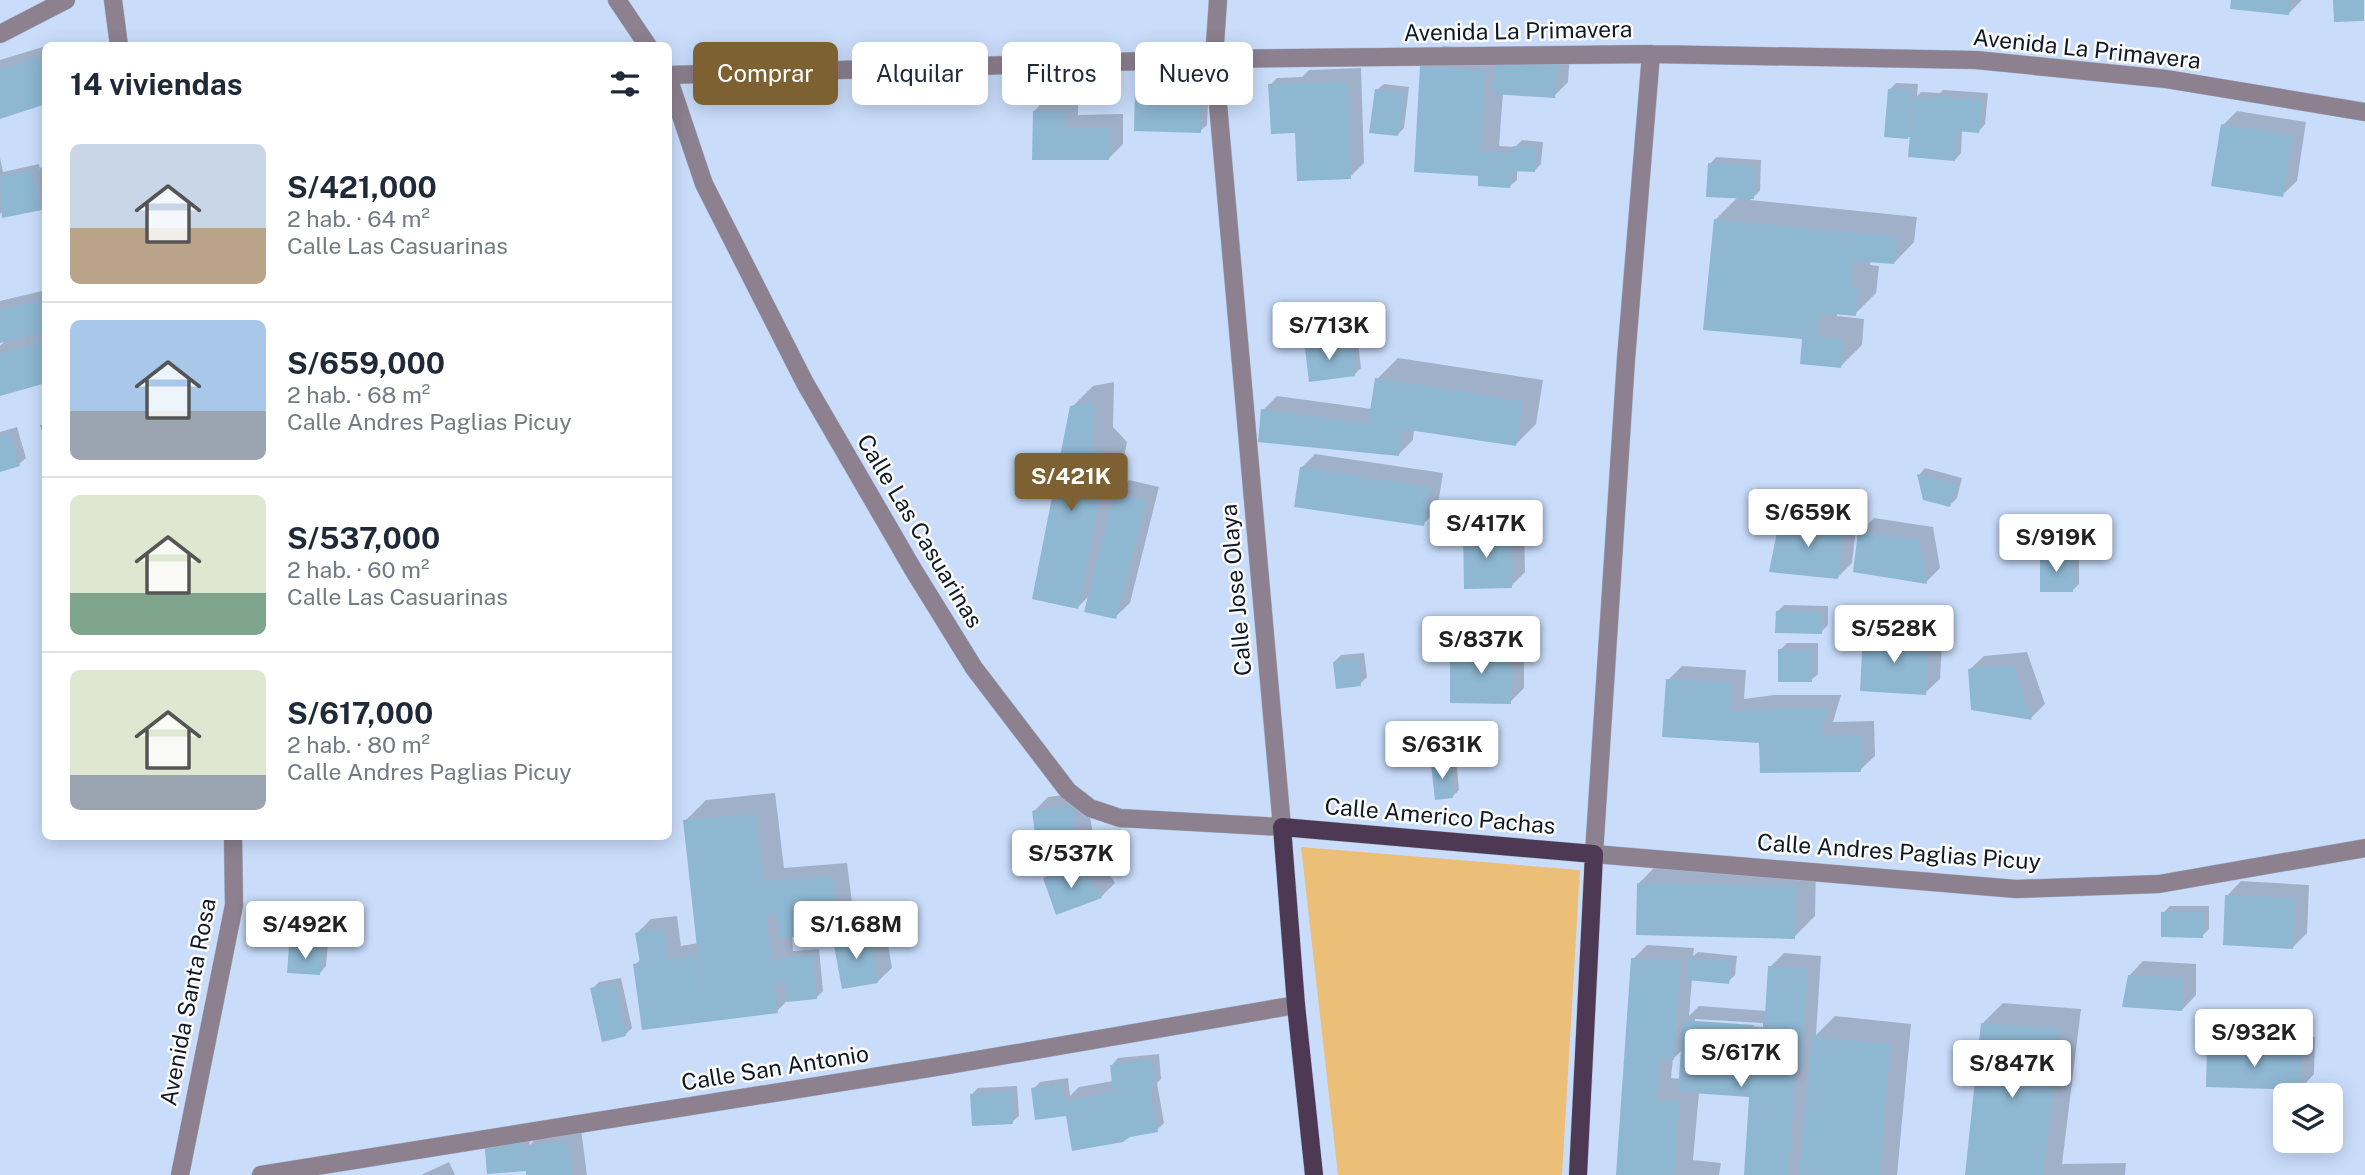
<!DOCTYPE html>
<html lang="es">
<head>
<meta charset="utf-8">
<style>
  :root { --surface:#fff; --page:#f6f6f7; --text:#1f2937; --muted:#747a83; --line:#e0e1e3; --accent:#7d6133 }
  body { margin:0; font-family:"Public Sans",sans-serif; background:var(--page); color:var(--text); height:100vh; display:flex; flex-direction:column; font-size:26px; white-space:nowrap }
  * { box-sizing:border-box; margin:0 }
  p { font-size:23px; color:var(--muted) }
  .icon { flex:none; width:38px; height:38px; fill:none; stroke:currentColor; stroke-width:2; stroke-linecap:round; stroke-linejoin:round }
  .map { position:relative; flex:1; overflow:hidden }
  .sheet { position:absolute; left:42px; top:42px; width:630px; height:798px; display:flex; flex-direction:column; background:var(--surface); border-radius:10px; box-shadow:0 4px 18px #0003 }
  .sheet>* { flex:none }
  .top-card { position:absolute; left:693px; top:42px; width:665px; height:63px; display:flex; gap:14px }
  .controls { position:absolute; left:2273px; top:1083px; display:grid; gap:14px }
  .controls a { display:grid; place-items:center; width:70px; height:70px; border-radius:10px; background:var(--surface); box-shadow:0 4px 18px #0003; font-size:35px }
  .price { position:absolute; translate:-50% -60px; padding:0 16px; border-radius:7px; background:#fff; color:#222; font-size:23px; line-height:46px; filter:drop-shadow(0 2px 4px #0008) }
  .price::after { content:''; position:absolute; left:50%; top:42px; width:21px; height:16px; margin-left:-10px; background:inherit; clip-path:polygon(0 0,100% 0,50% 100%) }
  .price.current { background:var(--accent); color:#fff }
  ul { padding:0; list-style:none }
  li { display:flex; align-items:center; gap:21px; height:175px; padding:0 28px }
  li+li { border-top:2px solid var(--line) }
  li span { display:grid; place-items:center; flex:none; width:196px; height:140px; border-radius:10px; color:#555 }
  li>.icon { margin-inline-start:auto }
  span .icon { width:84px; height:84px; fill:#fffc; stroke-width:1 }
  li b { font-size:30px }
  h2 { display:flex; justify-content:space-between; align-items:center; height:84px; padding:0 28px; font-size:30px }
  .chip { padding:0 24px; border-radius:10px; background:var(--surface); box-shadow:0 4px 18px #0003; font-size:24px; line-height:63px }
  .chip.current { background:var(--accent); color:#fff }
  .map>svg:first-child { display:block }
  .green { fill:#ebbf78 }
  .shadow { fill:#0003; fill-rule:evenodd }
  .building { fill:#8eb7d2 }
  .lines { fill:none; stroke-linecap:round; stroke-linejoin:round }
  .minor-casing { stroke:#a8bad4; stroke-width:19 }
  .major-casing { stroke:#a8bad4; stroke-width:19 }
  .minor { stroke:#8d8190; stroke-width:18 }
  .major { stroke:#4d3953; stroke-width:18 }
  .labels { text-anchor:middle; stroke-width:5; stroke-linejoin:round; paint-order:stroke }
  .street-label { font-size:23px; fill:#0f1825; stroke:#fcfcfc }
</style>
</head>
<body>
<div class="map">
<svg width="2365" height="1175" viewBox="0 0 2365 1175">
  <rect width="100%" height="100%" fill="#c9ddfb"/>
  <path class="green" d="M1301 847 1580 870 1562 1175H1338Z"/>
  <path class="shadow" d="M2232 0H2302L2288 14Z
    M46 46V102L0 117V60Z
    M1443 46 1508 51H1570L1568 82 1554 96 1503 93 1499 146 1515 147 1522 140 1543 142 1541 164 1535 170 1517 169V180L1510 186 1480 171 1422 67Z
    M1361 68 1364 163 1350 177 1297 131 1270 85 1277 78 1302 77 1309 70Z
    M1144 81 1209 82 1207 125 1200 131 1137 87Z
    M1896 83 1918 84 1917 96 1921 92 1940 93 1943 90 1988 93 1985 124 1979 131 1962 130 1961 153 1955 160 1911 137 1886 135 1890 89Z
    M1384 84 1409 87 1404 128 1397 135 1377 90Z
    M1048 97H1078V115L1123 114V144L1109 158 1034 111Z
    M2237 111 2306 122 2297 181 2282 195 2223 125Z
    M1716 157 1761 160 1760 191 1750 200 1917 217 1914 242 1894 263 1870 261V265L1879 266 1876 293 1855 314 1837 312V316L1864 319 1862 345 1841 366 1804 338 1715 220 1738 197 1710 164Z
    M0 158 3 172 39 164 40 170 46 164V204L41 209 2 212 0 214Z
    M46 290V381L0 394V346L6 340 0 341V301Z
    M1312 335 1358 342 1361 368 1355 374 1306 342Z
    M1398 358 1543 380 1536 424 1515 445 1414 429 1413 440 1399 454 1263 410 1277 396 1372 409 1377 379Z
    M1114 382 1113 427 1127 442 1117 492 1129 480 1159 487 1130 603 1115 617 1090 595 1078 607 1072 407 1093 386Z
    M17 427 26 458 19 464 0 470V432Z
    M1315 454 1443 473 1437 510 1423 524 1301 468Z
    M1925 468 1962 478 1957 498 1950 505 1919 475Z
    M1796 503 1858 512 1852 563 1838 577 1782 518Z
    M1478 513 1524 522 1525 572 1511 586 1464 527Z
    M1874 518 1933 527 1940 568 1926 582 1860 532Z
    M2049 549H2079V584L2072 591 2042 556Z
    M1784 605 1828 606V625L1821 632 1778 611Z
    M1879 621 1943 625 1940 679 1925 693 1865 635Z
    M1524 634V688L1510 702 1451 649 1465 635Z
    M1787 643H1818V674L1811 680 1780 650Z
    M2027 652 2045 704 2031 718 1973 709 1969 670 1984 656Z
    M1364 653 1367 677 1360 684 1334 662 1341 655Z
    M1682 666 1746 670 1744 699 1774 695H1841L1833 722 1874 721 1875 756 1860 770 1761 741 1668 680Z
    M1456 757 1459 790 1453 796 1433 765 1440 758Z
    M1086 792 1093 835 1078 850 1034 811 1048 797Z
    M775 793 784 868 847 863 854 918 844 927 884 921 892 968 877 982 835 941 844 932 792 936 793 951 819 949 823 991 816 998 788 1000 777 1011 705 1019 635 965 641 959 637 933 651 919 677 916 681 946 699 943 685 821 706 800Z
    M1096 853 1115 883 1101 897 1045 878 1059 864Z
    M1660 862 1816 866 1815 916 1794 937 1639 883Z
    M2241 881 2309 885 2307 933 2293 947 2227 896Z
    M2170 906H2209V929L2202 936 2163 913Z
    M297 941 328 942 326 966 320 973 291 948Z
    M1647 945 1694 948 1693 956 1698 952 1737 956 1735 975 1728 982 1692 979 1689 1016 1699 1006 1767 1011 1770 967 1784 953 1821 956 1816 1035 1835 1016 1911 1024 1897 1175H1745L1750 1095 1699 1092 1693 1160 1721 1163 1719 1175H1618L1633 959ZM1695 1019 1763 1023V1027L1695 1022ZM1683 1049 1681 1079 1671 1078 1673 1059Z
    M2143 961 2196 964V995L2182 1010 2129 976Z
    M621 978 632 1028 625 1035 592 989 599 982Z
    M2003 1003 2081 1009 2062 1164 2126 1163 2125 1175H1967L1982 1024Z
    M2223 1034 2315 1037 2314 1074 2300 1089 2209 1048Z
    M1159 1054 1161 1079 1157 1083 1164 1123 1157 1130 1067 1114 1033 1089 1040 1082 1068 1078 1070 1096 1079 1087 1113 1081 1112 1065 1118 1058Z
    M1017 1086 1019 1116 1012 1122 972 1094 978 1088Z
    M581 1129 587 1175H528L527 1169 485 1141 528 1130 530 1145 541 1133Z
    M449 1162 455 1175H422L423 1174Z"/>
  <path class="building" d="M2231 0H2290L2289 15 2230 9Z
    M2333 0H2364V21L2334 22Z
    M38 57 46 81V104L0 119V69Z
    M1496 61 1557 64 1555 98 1493 94Z
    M1420 66 1485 71 1480 151 1512 153 1513 146 1537 148 1535 172 1511 171 1510 188 1478 186V176L1414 172Z
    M1348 82 1351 179 1297 181 1295 133 1271 134 1268 84Z
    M1135 87 1203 88 1201 133 1134 131Z
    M1375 89 1404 93 1398 136 1369 133Z
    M1888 89 1912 90 1908 139 1884 137Z
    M1935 96 1982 100 1979 133 1956 131 1955 161 1908 157 1913 98 1936 100Z
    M1033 111H1064L1065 128H1109V160H1032Z
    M2221 124 2293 136 2283 197 2211 186Z
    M1708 163 1755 166 1754 199 1706 197Z
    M46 166V188H44L40 168Z
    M32 170 42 210 2 218 0 177Z
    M1714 219 1897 237 1894 264 1852 261 1850 286 1859 287 1856 316 1819 313 1817 336 1844 339 1841 368 1800 364 1802 339 1703 330Z
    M46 299V332L0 343V310Z
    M46 340V383L0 396V354Z
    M1304 341 1352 348 1355 376 1309 382Z
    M1375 378 1523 401 1516 446 1402 429 1399 456 1258 442 1261 409 1368 424Z
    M1094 402 1092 448 1107 463 1078 609 1032 599 1070 406Z
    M46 423V441H45L40 425Z
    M10 433 20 466 0 472V436Z
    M1300 467 1430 487 1424 526 1294 507Z
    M1917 474 1956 485 1950 507 1923 500Z
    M1114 493 1146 501 1116 619 1084 612Z
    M1780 517 1844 525 1838 579 1769 572Z
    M1463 526 1510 536 1512 588 1464 589Z
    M1858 531 1919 540 1927 584 1853 572Z
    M2040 555H2073V592H2040Z
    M1776 611 1822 612V634L1775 633Z
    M1863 634 1929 639 1926 695 1860 691Z
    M1450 648H1511V704L1450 703Z
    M1778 649 1812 650V682H1778Z
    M1358 659 1361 686 1336 689 1333 662Z
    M2013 665 2032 720 1971 710 1968 669Z
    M1666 679 1733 683 1730 712 1759 709 1828 708 1821 735H1861V772L1760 773 1759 743 1662 737Z
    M1450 763 1453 798 1435 800 1431 764Z
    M1073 805 1079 851 1038 857 1032 811Z
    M755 813 763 881 833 876 840 934 780 938 778 914 766 915 772 959 813 955 817 999 787 1002 786 982 774 984 778 1013 642 1030 633 964 640 963 635 933 664 929 668 959 696 955 703 1002 683 820Z
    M1081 866 1102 898 1056 915 1043 878Z
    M1637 883 1796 886 1795 939 1636 935Z
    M2225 895 2296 898 2293 949 2223 945Z
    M2161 912H2203V938L2161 937Z
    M870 934 878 983 842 989 833 940Z
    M289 947 322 948 320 975 287 973Z
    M1631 958 1681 961 1674 1060 1660 1059 1657 1100 1680 1101 1674 1175H1616Z
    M1689 958 1731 962 1729 984 1687 980Z
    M1768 966 1808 969 1802 1069 1762 1067Z
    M2128 975 2183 978 2182 1011 2122 1007Z
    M615 984 626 1036 602 1042 590 988Z
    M1683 1020 1754 1025 1751 1072 1795 1075 1789 1175H1744L1749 1097 1678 1092Z
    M1981 1023 2061 1029 2043 1175H1965Z
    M1812 1036 1891 1044 1879 1175H1799Z
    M2207 1048 2302 1051 2301 1090 2206 1087Z
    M1152 1059 1155 1087 1150 1088 1158 1132 1130 1137 1123 1142 1072 1151 1066 1116 1035 1120 1031 1088 1061 1084 1064 1101 1113 1092 1117 1107 1114 1094 1142 1088 1113 1092 1110 1065Z
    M1011 1091 1013 1124 972 1126 970 1094Z
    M522 1136 525 1165V1147L568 1142 572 1175H526V1171L487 1174 484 1140Z"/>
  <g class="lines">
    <defs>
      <path id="minor" d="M113 0 119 46
        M617 0 648 46
        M0 34 66 0
        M1651 54 1626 359 1594 854 2016 889 2159 884 2365 848
        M668 75 1214 59 1651 54 1976 60 2166 79 2365 112
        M668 77 704 184 805 383 914 571 974 668 1068 791 1090 808 1120 818 1282 827 1214 59 1218 0
        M180 1175 234 905 233 836
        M261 1175 948 1065 1296 1005"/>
      <path id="major" d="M1314 1175 1296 1005 1282 827 1594 854 1578 1175"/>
    </defs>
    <use href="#minor" class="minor-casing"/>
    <use href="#major" class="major-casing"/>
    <use href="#minor" class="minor"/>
    <use href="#major" class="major"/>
  </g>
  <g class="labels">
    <g class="street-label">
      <text transform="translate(1518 31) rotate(-1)" y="8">Avenida La Primavera</text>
      <text transform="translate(2087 49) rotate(6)" y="8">Avenida La Primavera</text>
      <text transform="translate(920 531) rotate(59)" y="8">Calle Las Casuarinas</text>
      <text transform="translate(1236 590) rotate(-95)" y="8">Calle Jose Olaya</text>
      <text transform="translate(1440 816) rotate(5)" y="8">Calle Americo Pachas</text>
      <text transform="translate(1899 852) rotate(4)" y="8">Calle Andres Paglias Picuy</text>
      <text transform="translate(188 1002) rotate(-79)" y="8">Avenida Santa Rosa</text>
      <text transform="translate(775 1068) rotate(-9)" y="8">Calle San Antonio</text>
    </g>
  </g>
</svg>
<div class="controls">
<a><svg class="icon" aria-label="layers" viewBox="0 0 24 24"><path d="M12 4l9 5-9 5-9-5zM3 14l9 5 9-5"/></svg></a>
</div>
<b class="price" style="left:1329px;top:362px">S/713K</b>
<b class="price current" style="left:1071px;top:513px">S/421K</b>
<b class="price" style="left:1808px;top:549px">S/659K</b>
<b class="price" style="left:1486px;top:560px">S/417K</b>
<b class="price" style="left:2056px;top:574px">S/919K</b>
<b class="price" style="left:1894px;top:665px">S/528K</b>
<b class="price" style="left:1481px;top:676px">S/837K</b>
<b class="price" style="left:1442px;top:781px">S/631K</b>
<b class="price" style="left:1071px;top:890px">S/537K</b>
<b class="price" style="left:305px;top:961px">S/492K</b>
<b class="price" style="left:856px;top:961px">S/1.68M</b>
<b class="price" style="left:2254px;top:1069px">S/932K</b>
<b class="price" style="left:1741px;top:1089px">S/617K</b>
<b class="price" style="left:2012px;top:1100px">S/847K</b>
<div class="top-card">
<a class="chip current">Comprar</a>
<a class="chip">Alquilar</a>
<a class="chip">Filtros</a>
<a class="chip">Nuevo</a>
</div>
<section class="sheet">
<h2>14 viviendas<svg class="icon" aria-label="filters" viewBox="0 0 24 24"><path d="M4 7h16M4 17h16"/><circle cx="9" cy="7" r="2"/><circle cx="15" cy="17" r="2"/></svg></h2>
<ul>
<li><span style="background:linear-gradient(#c9d6e8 60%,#b9a48a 0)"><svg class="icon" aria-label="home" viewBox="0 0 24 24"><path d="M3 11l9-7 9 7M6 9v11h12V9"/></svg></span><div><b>S/421,000</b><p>2 hab. · 64 m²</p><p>Calle Las Casuarinas</p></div></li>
<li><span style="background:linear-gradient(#a9c7e8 65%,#9aa5b1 0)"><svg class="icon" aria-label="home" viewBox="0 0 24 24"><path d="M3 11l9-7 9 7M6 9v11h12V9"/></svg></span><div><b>S/659,000</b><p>2 hab. · 68 m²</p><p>Calle Andres Paglias Picuy</p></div></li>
<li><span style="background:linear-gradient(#dfe7d0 70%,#7fa58c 0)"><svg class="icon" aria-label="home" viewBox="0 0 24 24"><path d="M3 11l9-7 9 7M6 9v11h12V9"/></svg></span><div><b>S/537,000</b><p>2 hab. · 60 m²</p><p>Calle Las Casuarinas</p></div></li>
<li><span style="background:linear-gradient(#dfe7d0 75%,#9aa5b1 0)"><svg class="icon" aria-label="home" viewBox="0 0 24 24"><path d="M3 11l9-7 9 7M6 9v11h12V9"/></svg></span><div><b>S/617,000</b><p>2 hab. · 80 m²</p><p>Calle Andres Paglias Picuy</p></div></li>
</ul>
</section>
</div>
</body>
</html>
